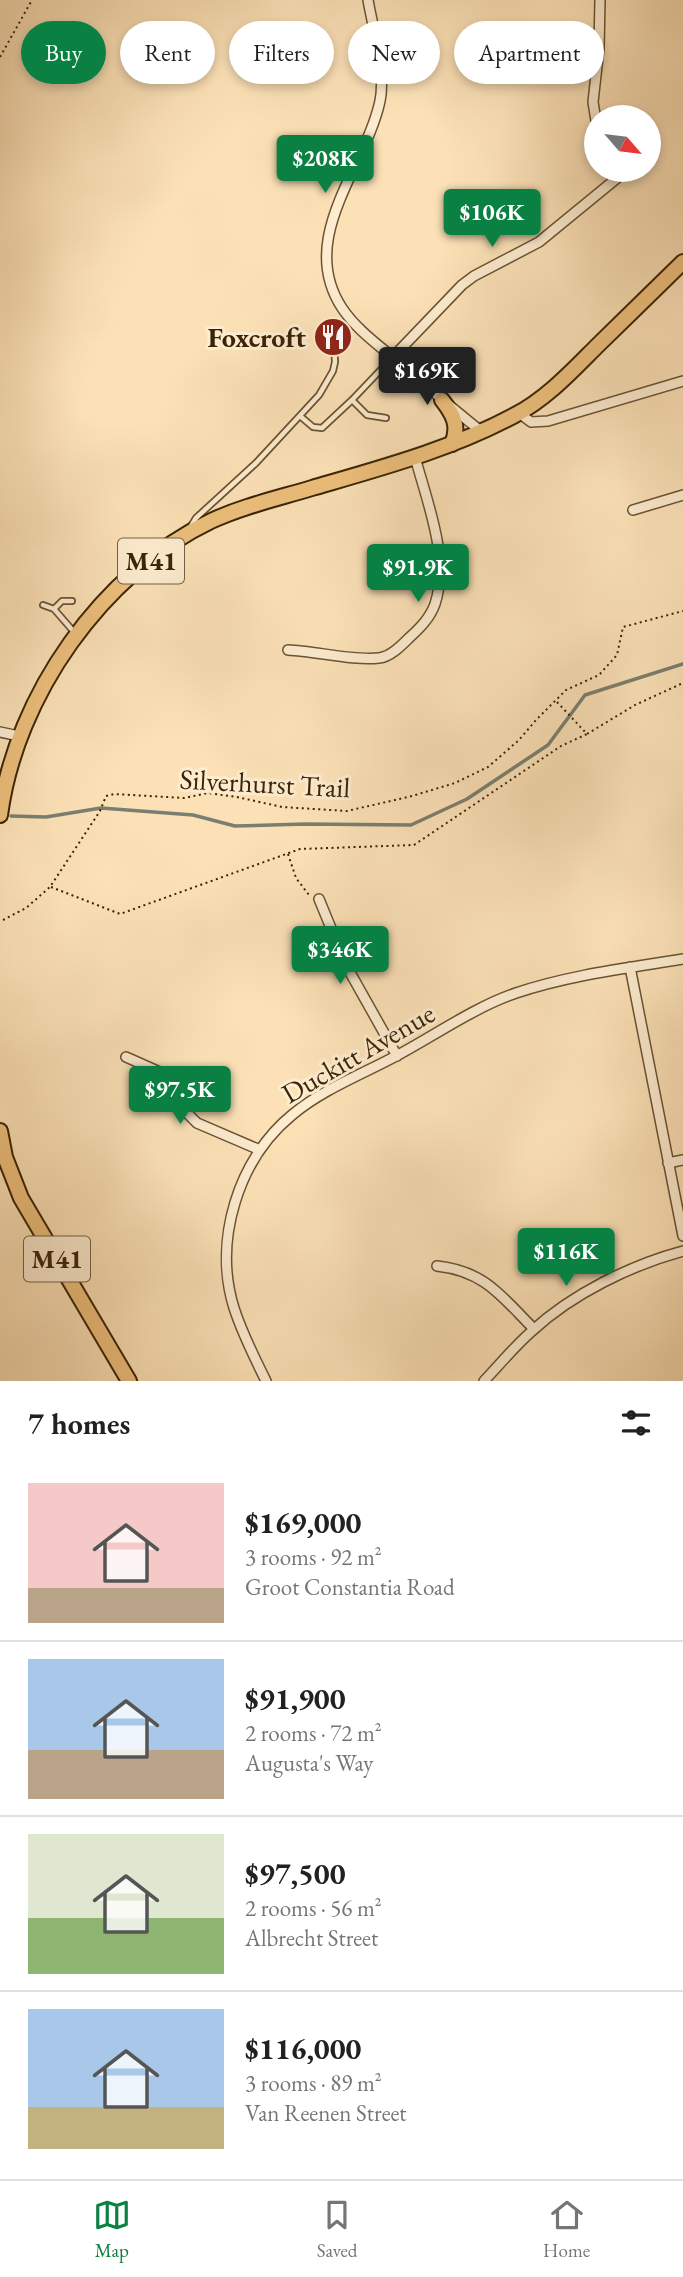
<!DOCTYPE html>
<html lang="en">
<head>
<meta charset="utf-8">
<style>
  :root { --surface:#fff; --page:#f2f2f2; --text:#202124; --muted:#757577; --line:#e0e0e0; --accent:#0b8043 }
  body { margin:0; font-family:"EB Garamond",serif; background:var(--page); color:var(--text); height:100vh; display:flex; flex-direction:column; font-size:26px; white-space:nowrap }
  * { box-sizing:border-box; margin:0 }
  p { font-size:23px; color:var(--muted) }
  .icon { flex:none; width:38px; height:38px; fill:none; stroke:currentColor; stroke-width:2; stroke-linecap:round; stroke-linejoin:round }
  .map { position:relative; height:1381px; overflow:hidden }
  .drawer { display:flex; flex-direction:column; background:var(--surface); flex:1 }
  .drawer>* { flex:none }
  .hud { position:absolute; left:21px; top:21px; width:642px; height:63px; display:flex; gap:14px }
  .needle { width:46px; rotate:118deg }
  .buttons { position:absolute; left:584px; top:105px; display:grid; gap:14px }
  .buttons a { display:grid; place-items:center; width:77px; height:77px; border-radius:50%; background:var(--surface); box-shadow:0 4px 10px #0003; font-size:35px }
  .price { position:absolute; translate:-50% -60px; padding:0 16px; border-radius:7px; background:var(--accent); color:#fff; font-size:23px; line-height:46px; filter:drop-shadow(0 2px 4px #0008) }
  .price::after { content:''; position:absolute; left:50%; top:42px; width:21px; height:16px; margin-left:-10px; background:inherit; clip-path:polygon(0 0,100% 0,50% 100%) }
  .price.active { background:#222; color:#fff }
  ul { padding:0; list-style:none }
  li { display:flex; align-items:center; gap:21px; height:175px; padding:0 28px }
  li+li { border-top:2px solid var(--line) }
  li span { display:grid; place-items:center; flex:none; width:196px; height:140px; border-radius:0px; color:#555 }
  li>.icon { margin-inline-start:auto }
  span .icon { width:84px; height:84px; fill:#fffc; stroke-width:1 }
  li b { font-size:30px }
  h2 { display:flex; justify-content:space-between; align-items:center; height:84px; padding:0 28px; font-size:30px }
  .chip { padding:0 24px; border-radius:32px; background:var(--surface); box-shadow:0 4px 10px #0003; font-size:24px; line-height:63px }
  .chip.active { background:var(--accent); color:#fff }
  .tabs { display:flex; justify-content:space-around; align-items:center; height:98px; border-top:2px solid var(--line); background:var(--surface); font-size:19px; color:var(--muted) }
  .tabs a { display:grid; justify-items:center; gap:4px }
  .tabs .active { color:var(--accent) }
  .map>svg:first-child { display:block }
  .lines { fill:none; stroke-linecap:round; stroke-linejoin:round }
  .stream { stroke:#7a7f71; stroke-width:3.5 }
  .service-casing { stroke:#6a5332; stroke-width:8 }
  .minor-casing { stroke:#6a5332; stroke-width:12 }
  .primary-casing { stroke:#3a2406; stroke-width:18 }
  .path { stroke:#3a2406; stroke-width:2; stroke-dasharray:2 3.5; stroke-linecap:butt }
  .service { stroke:#fdecd0; stroke-width:4.5 }
  .minor { stroke:#fdecd0; stroke-width:9 }
  .primary { stroke:#eec07c; stroke-width:14 }
  .labels { text-anchor:middle; stroke-width:6; stroke-linejoin:round; paint-order:stroke }
  .shield { fill:#fdecd0; stroke:#746043; stroke-width:2 }
  .shield-label { font-size:26px; font-weight:bold; fill:#3a2406 }
  .poi-label { font-size:28px; font-weight:bold; fill:#3a2406; stroke:#fdecd0; text-anchor:end }
  .street-label { font-size:28px; fill:#3a2406; stroke:#fdecd0 }
</style>
</head>
<body>
<div class="map">
<svg width="683" height="1381" viewBox="0 0 683 1381">
  <rect width="100%" height="100%" fill="#fce1b7"/>
  <filter id="stains"><feTurbulence type="fractalNoise" baseFrequency=".00286" numOctaves="4"/><feColorMatrix values="0 0 0 0 .2 0 0 0 0 .09 0 0 0 0 .02 0 0 0 .5 -.17"/></filter>
  <radialGradient id="worn" r=".72"><stop offset=".6" stop-color="#630" stop-opacity="0"/><stop offset="1" stop-color="#630" stop-opacity=".3"/></radialGradient>
  <g class="lines">
    <path class="stream" d="M11 816 46 817 101 808 193 815 235 826 305 824 411 825 467 799 548 745 585 695 683 664"/>
    <defs>
      <path id="service" d="M352 400 367 415 386 418
        M300 416 313 427 322 428 352 400 392 358
        M191 526 196 518 256 463 319 395 333 371 335 362 334 344
        M43 605 54 609 74 632
        M54 609 62 601H72"/>
      <path id="minor" d="M368 0C373 29 386 72 380 101 366 167 296 238 342 308 356 329 377 344 396 360 424 384 453 409 482 432
        M597 127 593 102 599 48 600 0
        M393 357 462 285 474 276 539 242 622 174 623 170
        M519 413 531 422 548 421 683 381
        M633 510 683 495
        M288 650C315 651 353 661 379 658 390 657 401 646 409 638 420 628 430 618 435 604 450 558 427 502 415 457
        M0 732 19 736
        M319 899 347 967 397 1056
        M630 967 683 1236
        M126 1057 162 1073 173 1084 185 1111 197 1123 260 1150
        M668 1163 683 1160
        M437 1266C485 1271 502 1297 534 1329
        M266 1381C254 1357 242 1333 234 1308 213 1241 238 1159 292 1115 323 1089 363 1074 398 1055 437 1034 475 1007 516 993 569 975 628 968 683 959
        M484 1381C500 1364 515 1346 532 1331 572 1294 631 1265 683 1251"/>
      <path id="primary" d="M442 400C453 414 460 426 452 444
        M0 815C16 696 102 573 211 521 243 506 279 498 312 488 381 468 452 449 515 415 546 399 572 371 596 347 625 319 654 290 683 262
        M0 1131 5 1157 21 1198 129 1381"/>
    </defs>
    <use href="#service" class="service-casing"/>
    <use href="#minor" class="minor-casing"/>
    <use href="#primary" class="primary-casing"/>
    <path class="path" d="M0 57 32 0
      M557 702 587 734 635 705 683 683
      M288 854 296 878 309 895
      M51 887 120 914 300 849 414 845 561 746 587 734
      M3 920 26 908 50 887 100 811 106 796 114 794 184 798 208 793 237 797 282 807 347 811 412 796 455 783 488 767 519 740 536 720 566 690 599 675 617 655 623 627 683 611"/>
    <use href="#service" class="service"/>
    <use href="#minor" class="minor"/>
    <use href="#primary" class="primary"/>
  </g>
  <defs>
    <symbol id="restaurant-disc" viewBox="-11 -11 22 22"><circle r="9.5" fill="#8f2418" stroke="#fdecd0"/><path d="M-5-6h1v4h1v-4h1v4h1v-4h1v5L-1.5 .5V6h-2V.5L-5-1ZM5-6V6H3V1.5H1.5Q1.5-4 5-6Z" fill="#fff"/></symbol>
  </defs>
  <g fill-rule="evenodd">
    <use href="#restaurant-disc" x="311" y="315" width="44" height="44"/>
  </g>
  <g class="labels">
    <g class="shield">
      <rect x="118" y="538.5" width="66" height="45" rx="5"/>
      <rect x="24" y="1236.5" width="66" height="45" rx="5"/>
    </g>
    <g class="shield-label">
      <text x="151" y="570">M41</text>
      <text x="57" y="1268">M41</text>
    </g>
    <g class="poi-label">
      <text x="306" y="347">Foxcroft</text>
    </g>
    <g class="street-label">
      <text transform="translate(265 783) rotate(3)" y="10">Silverhurst Trail</text>
      <text transform="translate(358 1053) rotate(-30)" y="10">Duckitt Avenue</text>
    </g>
  </g>
  <rect width="100%" height="100%" filter="url(#stains)"/>
  <rect width="100%" height="100%" fill="url(#worn)"/>
</svg>
<div class="buttons">
<a><svg class="needle" viewBox="-14 -14 28 28"><path d="M0-13l5 13h-10z" fill="#e53935"/><path d="M0 13l5-13h-10z" fill="#757577"/></svg></a>
</div>
<b class="price" style="left:325px;top:195px">$208K</b>
<b class="price" style="left:492px;top:249px">$106K</b>
<b class="price active" style="left:427px;top:407px">$169K</b>
<b class="price" style="left:418px;top:604px">$91.9K</b>
<b class="price" style="left:340px;top:986px">$346K</b>
<b class="price" style="left:180px;top:1126px">$97.5K</b>
<b class="price" style="left:566px;top:1288px">$116K</b>
<div class="hud">
<a class="chip active">Buy</a>
<a class="chip">Rent</a>
<a class="chip">Filters</a>
<a class="chip">New</a>
<a class="chip">Apartment</a>
</div>
</div>
<section class="drawer">
<h2>7 homes<svg class="icon" aria-label="filters" viewBox="0 0 24 24"><path d="M4 7h16M4 17h16"/><circle cx="9" cy="7" r="2"/><circle cx="15" cy="17" r="2"/></svg></h2>
<ul>
<li><span style="background:linear-gradient(#f6c9c9 75%,#b9a48a 0)"><svg class="icon" aria-label="home" viewBox="0 0 24 24"><path d="M3 11l9-7 9 7M6 9v11h12V9"/></svg></span><div><b>$169,000</b><p>3 rooms · 92 m²</p><p>Groot Constantia Road</p></div></li>
<li><span style="background:linear-gradient(#a9c7e8 65%,#b9a48a 0)"><svg class="icon" aria-label="home" viewBox="0 0 24 24"><path d="M3 11l9-7 9 7M6 9v11h12V9"/></svg></span><div><b>$91,900</b><p>2 rooms · 72 m²</p><p>Augusta's Way</p></div></li>
<li><span style="background:linear-gradient(#dfe7d0 60%,#8fb573 0)"><svg class="icon" aria-label="home" viewBox="0 0 24 24"><path d="M3 11l9-7 9 7M6 9v11h12V9"/></svg></span><div><b>$97,500</b><p>2 rooms · 56 m²</p><p>Albrecht Street</p></div></li>
<li><span style="background:linear-gradient(#a9c7e8 70%,#c2b280 0)"><svg class="icon" aria-label="home" viewBox="0 0 24 24"><path d="M3 11l9-7 9 7M6 9v11h12V9"/></svg></span><div><b>$116,000</b><p>3 rooms · 89 m²</p><p>Van Reenen Street</p></div></li>
</ul>
</section>
<nav class="tabs">
<a class="active"><svg class="icon" aria-label="map" viewBox="0 0 24 24"><path d="M3 6l6-2 6 2 6-2v14l-6 2-6-2-6 2zM9 4v14M15 6v14"/></svg>Map</a>
<a><svg class="icon" aria-label="saved" viewBox="0 0 24 24"><path d="M7 4h10v16l-5-4-5 4z"/></svg>Saved</a>
<a><svg class="icon" aria-label="home" viewBox="0 0 24 24"><path d="M3 11l9-7 9 7M6 9v11h12V9"/></svg>Home</a>
</nav>
</body>
</html>
